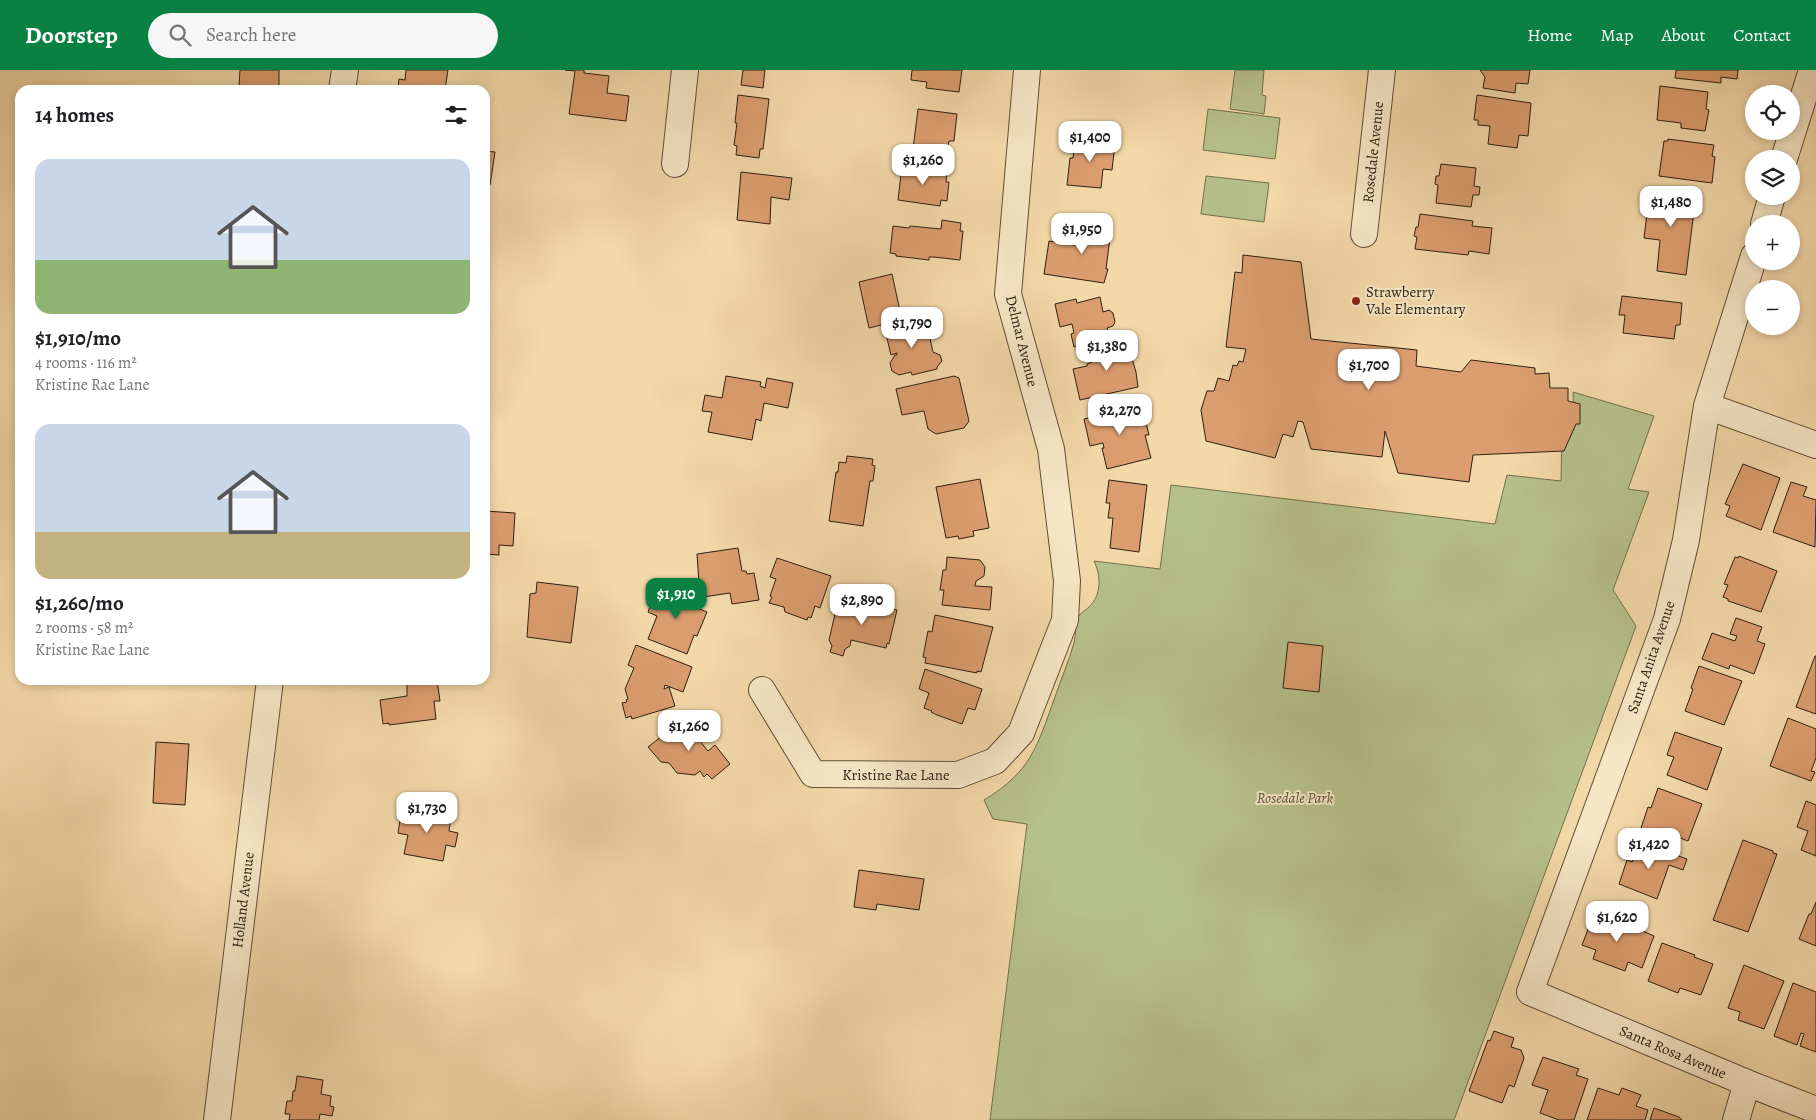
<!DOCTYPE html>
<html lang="en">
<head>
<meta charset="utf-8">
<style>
  :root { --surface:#fff; --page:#f6f6f6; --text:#202124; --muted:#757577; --accent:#0b8043 }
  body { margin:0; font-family:Alegreya,serif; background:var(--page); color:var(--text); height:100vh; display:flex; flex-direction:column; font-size:19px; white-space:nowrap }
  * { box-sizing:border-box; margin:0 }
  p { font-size:16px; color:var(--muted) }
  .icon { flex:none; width:28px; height:28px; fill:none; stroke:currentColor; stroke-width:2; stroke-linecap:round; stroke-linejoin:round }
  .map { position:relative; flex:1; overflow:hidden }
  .details { position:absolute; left:15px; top:15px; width:475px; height:600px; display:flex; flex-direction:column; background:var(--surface); border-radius:15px; box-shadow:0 2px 8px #0003 }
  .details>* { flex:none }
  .tools { position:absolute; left:1745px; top:15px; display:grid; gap:10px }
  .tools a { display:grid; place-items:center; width:55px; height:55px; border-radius:50%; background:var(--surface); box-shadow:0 2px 8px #0003; font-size:25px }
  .price { position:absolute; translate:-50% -42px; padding:0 11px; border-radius:10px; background:#fff; color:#222; font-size:16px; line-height:32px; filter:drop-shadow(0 1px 2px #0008) }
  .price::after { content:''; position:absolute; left:50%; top:30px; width:15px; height:11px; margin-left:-8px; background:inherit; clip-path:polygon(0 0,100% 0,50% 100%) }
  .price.active { background:var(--accent); color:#fff }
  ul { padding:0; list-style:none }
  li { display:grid; align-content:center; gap:10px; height:265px; padding:0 20px }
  li span { display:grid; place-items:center; height:155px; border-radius:15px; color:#555 }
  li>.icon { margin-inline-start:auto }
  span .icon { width:90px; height:90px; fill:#fffc; stroke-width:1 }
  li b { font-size:21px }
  h2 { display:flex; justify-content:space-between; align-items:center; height:60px; padding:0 20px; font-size:21px }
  header { display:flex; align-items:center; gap:30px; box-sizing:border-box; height:70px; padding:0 25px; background:var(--accent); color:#fff }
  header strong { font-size:24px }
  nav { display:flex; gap:28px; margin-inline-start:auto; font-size:18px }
  .search { width:350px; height:45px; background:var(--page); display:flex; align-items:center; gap:12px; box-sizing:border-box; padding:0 18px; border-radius:28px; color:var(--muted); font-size:19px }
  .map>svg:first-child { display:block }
  .green { fill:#b6c08b; stroke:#71704e }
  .building { fill:#db9d6f; stroke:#2c2012 }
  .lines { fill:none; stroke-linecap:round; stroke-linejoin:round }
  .street-casing { stroke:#5e4e38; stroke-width:28 }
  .street { stroke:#f7e6c6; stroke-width:26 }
  .poi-dot { fill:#8f2418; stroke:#f7e6c6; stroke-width:2 }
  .labels { text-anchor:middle; stroke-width:4; stroke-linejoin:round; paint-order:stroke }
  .street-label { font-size:15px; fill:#2c2012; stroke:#f7e6c6 }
  .poi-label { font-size:15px; fill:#2c2012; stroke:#f7e6c6; text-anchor:start }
  .park-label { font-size:15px; font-style:italic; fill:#555036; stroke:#f7e6c6 }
</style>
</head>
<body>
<header>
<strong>Doorstep</strong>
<div class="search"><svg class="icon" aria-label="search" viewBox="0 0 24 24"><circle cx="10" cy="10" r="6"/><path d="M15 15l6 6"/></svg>Search here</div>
<nav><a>Home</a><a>Map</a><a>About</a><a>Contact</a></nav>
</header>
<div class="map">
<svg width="1816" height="1050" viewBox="0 0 1816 1050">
  <rect width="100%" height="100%" fill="#f3d8a8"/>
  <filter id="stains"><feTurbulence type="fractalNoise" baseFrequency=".004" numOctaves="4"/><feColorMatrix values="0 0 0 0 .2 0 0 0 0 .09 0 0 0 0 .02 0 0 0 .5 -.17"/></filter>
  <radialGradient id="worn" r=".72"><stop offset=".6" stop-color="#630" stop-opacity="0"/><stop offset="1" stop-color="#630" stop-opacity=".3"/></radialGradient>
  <path class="green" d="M1235 0H1264L1262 25 1266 26 1264 44 1230 39Z
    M1208 39 1280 48 1275 89 1203 80Z
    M1206 106 1269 113 1264 152 1201 144Z
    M1573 322 1654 346 1628 419 1649 422 1613 520 1636 556 1454 1050H990L1027 754 993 749 984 730C1032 701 1037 676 1055 627 1061 609 1069 591 1074 573 1076 565 1075 555 1078 547 1080 543 1086 540 1089 537 1102 525 1101 505 1094 491L1160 499 1171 415 1495 454 1507 405 1561 411 1562 361 1574 360Z"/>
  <path class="building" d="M240 0H279V20H241V17L247 18V16H239Z
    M406 0H448L445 20H398L399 9 405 10Z
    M565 0H584V3L609 6 607 23 629 26 626 51 569 44 575 1Z
    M743 0H765L763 18 741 15Z
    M912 0H962L959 22 926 18 927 12 911 10Z
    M1480 0H1530L1528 14 1516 13 1515 23 1483 18 1485 7Z
    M1676 0H1738L1737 9 1721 7V13L1675 8Z
    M1660 16 1708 22 1706 39 1709 40 1705 61 1681 58V53L1657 50Z
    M738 25 769 29 763 79H760L759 88 736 85 737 76 734 75 737 53H735Z
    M1477 25 1531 33 1528 66 1519 65 1517 78 1488 74 1490 56 1478 55V50H1474Z
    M918 39 957 44 954 71H949L947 84 913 79Z
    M1075 69 1115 74 1112 100 1103 99 1101 118 1067 115 1070 88H1073Z
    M1668 69 1714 75 1712 86 1715 87 1712 113 1659 106 1664 71H1668Z
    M485 81 495 82 490 115H485Z
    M1441 94 1476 98 1474 116 1480 117 1479 125H1473L1471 137 1436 133 1438 115 1435 114 1436 106H1439Z
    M902 96 947 102 946 112H949L947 131 941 130 940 136 898 130Z
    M741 102 792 108 789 130 771 127 770 154 737 150Z
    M1650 119 1696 125 1686 205 1657 201 1660 170 1644 168Z
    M1420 144 1473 151 1472 156 1492 158 1489 184 1469 181 1468 185 1415 179 1417 167 1414 166 1416 157H1418Z
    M1085 149 1112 152 1106 199H1108L1104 213 1044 204 1049 171 1081 176Z
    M942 150 961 153 960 161H963L960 190 934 187H929V190L896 186V184L890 183 893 156 909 158 910 156 941 159Z
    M1243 185 1301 192 1311 269 1417 280 1416 296 1461 302 1471 290 1535 298V304L1549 303 1550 318H1568V331L1580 334V354H1576L1564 381 1473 385 1469 412 1398 403 1385 361 1382 387 1311 379 1303 352 1298 351 1293 367 1283 364 1275 388 1206 371 1201 340 1207 321H1214L1218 308 1229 311 1233 295 1237 296 1239 291 1243 292 1246 279 1226 277 1235 202 1242 203Z
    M892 204 902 250 869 258 859 212Z
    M1622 226 1682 233 1680 255H1676L1674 269 1623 263 1625 245H1619Z
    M1100 227 1103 242 1109 240 1113 243 1115 252 1113 256 1107 258 1110 270 1074 277 1071 264 1074 263 1072 254 1060 257 1055 234 1076 229 1077 233Z
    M926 250 933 282 940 285 942 291 937 297V299L912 305 911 302 899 305 892 301 890 293 895 285H897V283L891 285 885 260Z
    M1123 271 1124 273 1127 272 1136 302 1138 317 1080 330 1073 299 1087 296V294L1092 292 1089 281 1113 276 1112 274Z
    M726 306 761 312 760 316 765 318 767 308 793 313 788 338 764 333 761 351 756 349 752 370 708 362 712 342 702 341 705 325 722 328Z
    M954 306 959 308 969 351 964 358 936 364 928 359 924 341 902 345 896 319Z
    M1142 335 1149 365H1145L1151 388 1107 399 1102 378H1104L1103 373 1090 376 1084 349Z
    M847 386 873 389 872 395 875 396 873 411H870L863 456 829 451 836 402H838L839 392 846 393Z
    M1743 394 1780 408 1761 460 1726 446 1730 436 1725 434Z
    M980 409 989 458 973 461 974 466 959 469 958 466 946 468 936 417Z
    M1109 410 1147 415 1139 482 1110 478 1113 448H1108L1110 433H1106Z
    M1791 412 1807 417 1803 426 1816 430 1815 477 1773 462Z
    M485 441 515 443 513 476 499 475V485L485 484Z
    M738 478 742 501H746L747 504 754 503 759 530 732 534 730 523 703 527 701 512 699 513 697 484Z
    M1739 486 1777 501 1761 542 1728 531V529L1723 527 1728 515 1724 514 1735 487 1738 488Z
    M947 487 980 490 985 497 984 506 976 511 975 516 992 517 990 540 942 535 944 520H940L943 500H946Z
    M777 488 831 506 820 538 815 536 811 548 808 547 807 550 785 542 784 537 769 533 772 527 770 526 776 509 770 507Z
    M537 512 578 517 571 573 527 567 530 524 536 523Z
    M678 519 696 526 695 530 697 531 695 537 707 542 697 566 694 565 687 584 648 569 657 546 648 542 655 522 675 530Z
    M852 529 897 540 889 574 887 573 886 578 851 570 850 576 845 579 843 586 830 582 832 576 829 570 835 544 841 540 849 542Z
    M935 545 993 557 981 602 977 601V603L925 593 926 588 923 587 928 561 932 562Z
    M1736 548 1762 557 1757 571 1765 574 1754 604 1730 595 1729 599 1702 589 1712 563 1735 571 1737 566 1730 564Z
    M1288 572 1323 576 1319 622 1283 618Z
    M636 575 692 597 683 622 665 615 664 619 669 617 675 636 632 649 631 646 626 648 622 633 627 632 626 630 628 629 625 619 634 598 628 595Z
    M1815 586H1816V644L1796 637Z
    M1699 596 1742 611 1724 655 1685 641 1693 619 1691 618Z
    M925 599 982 619 975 640 968 638 962 654 937 645 931 642 932 641 924 638 929 623 919 619Z
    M407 610H437L440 631H434L436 649 389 655V653L383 654 380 630 407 626Z
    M1788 648 1816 659V688L1811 701 1815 702 1811 711 1770 696Z
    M679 653 697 655 700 659 699 670 708 681 715 675 730 694 712 709 707 704 704 707 700 701 695 705 677 703 669 693 661 692 648 677Z
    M1675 662 1722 678 1707 720 1667 705 1674 687 1667 685Z
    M156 672 189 674 185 735 153 733Z
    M1658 718 1702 734 1688 771 1675 766V768L1668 766 1666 771 1640 761 1648 737 1651 738Z
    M1806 731 1816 735V786L1801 780 1808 761 1797 757Z
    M402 738 451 746 449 761 458 763 455 777 446 775 443 791 404 784 408 765 398 763Z
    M1743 770 1773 781V783L1777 784 1748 862 1713 850Z
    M1640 772 1687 789 1683 800 1669 795 1657 829 1619 814 1627 790 1632 792Z
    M859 800 924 809 919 840 877 834 876 840 854 837Z
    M1816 832V876L1799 869 1809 844H1811Z
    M1594 844 1607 849 1608 846 1654 866 1642 898 1628 892 1625 901 1593 889 1596 880 1582 875Z
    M1662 873 1695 885 1694 887 1713 894 1701 925 1680 918 1678 923 1648 911Z
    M1744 895 1784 911 1764 959 1738 950 1740 942 1728 938Z
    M1793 913 1816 922V982L1800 976 1804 964 1801 963 1797 975 1774 966Z
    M1494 961 1514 968 1511 977 1521 980 1524 988 1514 1017 1509 1015 1502 1033 1469 1021 1488 970 1490 971Z
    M1543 987 1579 999 1576 1005 1588 1009 1574 1050H1559L1540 1043 1548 1020 1532 1015Z
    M297 1006 323 1010 321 1024 331 1026 330 1036 334 1037 332 1046 320 1044 319 1050H289L290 1044H285L287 1031H292L293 1021H295Z
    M1598 1018 1619 1025 1622 1018 1641 1025 1636 1036 1648 1040 1645 1050H1587Z
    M1654 1038 1679 1047 1682 1050H1650Z"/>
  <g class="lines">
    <defs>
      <path id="street" d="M342 20 345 0
        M1784 89 1812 0
        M675 94 685 0
        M1764 154 1772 126
        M1364 164 1382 0
        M1754 186 1707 336 1686 470 1667 549 1530 922 1747 1013 1816 1040
        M1707 336 1816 375
        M762 620 813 704 958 705 995 691 1021 663 1065 550 1067 511 1051 379 1008 224 1027 0
        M217 1050 270 610
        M1736 1050 1747 1013"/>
    </defs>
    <use href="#street" class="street-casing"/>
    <use href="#street" class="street"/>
  </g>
  <circle class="poi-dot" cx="1356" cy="231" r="5"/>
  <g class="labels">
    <g class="street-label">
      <text transform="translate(1373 82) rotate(-84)" y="5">Rosedale Avenue</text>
      <text transform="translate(1022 271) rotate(76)" y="5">Delmar Avenue</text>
      <text transform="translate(1651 587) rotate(-71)" y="5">Santa Anita Avenue</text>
      <text x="896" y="710">Kristine Rae Lane</text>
      <text transform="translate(243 830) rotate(-83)" y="5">Holland Avenue</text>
      <text transform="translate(1673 982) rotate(23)" y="5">Santa Rosa Avenue</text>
    </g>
    <g class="poi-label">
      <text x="1366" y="227">Strawberry<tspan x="1366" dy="17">Vale Elementary</tspan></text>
    </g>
    <g class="park-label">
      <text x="1295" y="733">Rosedale Park</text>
    </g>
  </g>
  <rect width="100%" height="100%" filter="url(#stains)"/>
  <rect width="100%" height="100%" fill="url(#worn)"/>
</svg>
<div class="tools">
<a><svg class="icon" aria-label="locate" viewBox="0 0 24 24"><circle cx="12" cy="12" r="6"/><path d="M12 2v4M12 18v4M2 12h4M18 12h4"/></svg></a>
<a><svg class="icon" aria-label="layers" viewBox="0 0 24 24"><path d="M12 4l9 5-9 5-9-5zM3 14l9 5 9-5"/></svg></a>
<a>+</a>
<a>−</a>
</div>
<b class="price" style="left:1090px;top:93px">$1,400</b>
<b class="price" style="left:923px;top:116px">$1,260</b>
<b class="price" style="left:1671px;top:158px">$1,480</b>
<b class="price" style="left:1082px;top:185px">$1,950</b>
<b class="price" style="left:912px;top:279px">$1,790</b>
<b class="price" style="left:1107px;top:302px">$1,380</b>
<b class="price" style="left:1369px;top:321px">$1,700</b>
<b class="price" style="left:1120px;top:366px">$2,270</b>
<b class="price active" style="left:676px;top:550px">$1,910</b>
<b class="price" style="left:862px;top:556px">$2,890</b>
<b class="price" style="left:689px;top:682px">$1,260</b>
<b class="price" style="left:427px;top:764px">$1,730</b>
<b class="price" style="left:1649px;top:800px">$1,420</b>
<b class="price" style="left:1617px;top:873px">$1,620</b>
<section class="details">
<h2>14 homes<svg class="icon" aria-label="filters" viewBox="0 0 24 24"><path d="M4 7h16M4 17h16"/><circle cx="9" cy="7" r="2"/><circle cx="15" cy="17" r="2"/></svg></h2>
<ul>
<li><span style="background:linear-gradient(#c9d6e8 65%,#8fb573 0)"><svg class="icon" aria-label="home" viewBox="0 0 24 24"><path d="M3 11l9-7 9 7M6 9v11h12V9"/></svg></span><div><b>$1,910/mo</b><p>4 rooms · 116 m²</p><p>Kristine Rae Lane</p></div></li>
<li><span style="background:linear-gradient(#c9d6e8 70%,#c2b280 0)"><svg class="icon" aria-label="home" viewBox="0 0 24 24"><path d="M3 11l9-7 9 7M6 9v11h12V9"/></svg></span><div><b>$1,260/mo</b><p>2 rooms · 58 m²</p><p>Kristine Rae Lane</p></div></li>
</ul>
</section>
</div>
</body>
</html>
